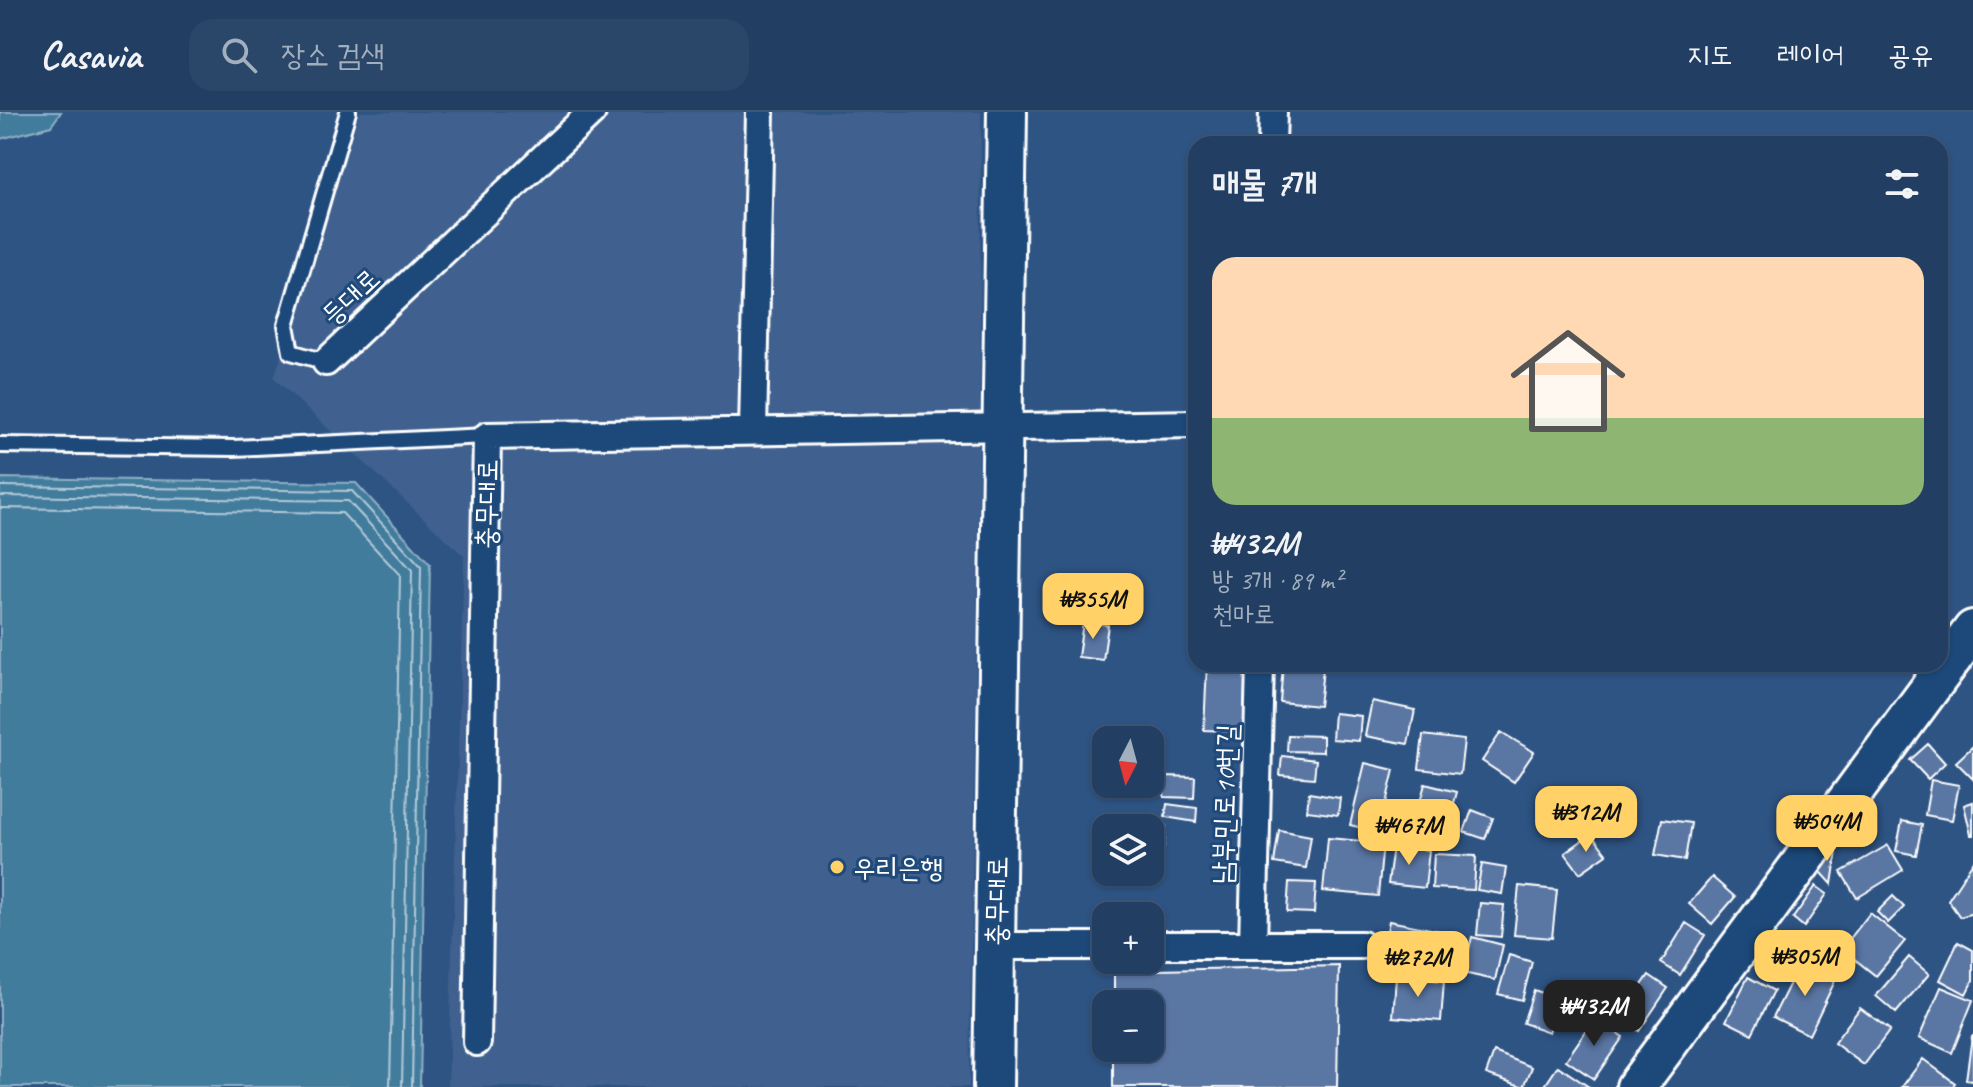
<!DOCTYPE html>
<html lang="ko">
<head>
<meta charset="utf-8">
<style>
  :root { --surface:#223f63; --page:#2a4669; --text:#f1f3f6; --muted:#a2afbe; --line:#3f5878; --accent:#ffd166 }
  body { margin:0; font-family:Caveat,"Poor Story",sans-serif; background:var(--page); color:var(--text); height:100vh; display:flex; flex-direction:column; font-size:30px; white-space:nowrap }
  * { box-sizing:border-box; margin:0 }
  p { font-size:26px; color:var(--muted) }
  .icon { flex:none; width:44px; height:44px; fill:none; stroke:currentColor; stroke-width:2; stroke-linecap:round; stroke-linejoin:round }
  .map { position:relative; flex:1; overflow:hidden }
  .panel { position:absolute; left:1188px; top:24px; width:760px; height:536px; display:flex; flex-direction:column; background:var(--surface); border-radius:24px; box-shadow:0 2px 6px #0004,0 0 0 2px var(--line) }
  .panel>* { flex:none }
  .needle { width:52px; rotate:186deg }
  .tools { position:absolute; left:1092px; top:614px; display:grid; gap:16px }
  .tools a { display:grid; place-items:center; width:72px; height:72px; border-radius:16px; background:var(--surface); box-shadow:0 2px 6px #0004,0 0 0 2px var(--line); font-size:40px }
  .price { position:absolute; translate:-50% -68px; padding:0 18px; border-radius:16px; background:var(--accent); color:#111; font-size:26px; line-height:52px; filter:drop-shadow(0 2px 4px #0008) }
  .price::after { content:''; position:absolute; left:50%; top:48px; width:24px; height:18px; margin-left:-12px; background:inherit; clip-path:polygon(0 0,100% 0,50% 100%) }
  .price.active { background:#222; color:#fff }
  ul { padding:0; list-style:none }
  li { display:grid; align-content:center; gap:16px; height:424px; padding:0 24px }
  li+li { border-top:2px solid var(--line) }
  li span { display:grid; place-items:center; height:248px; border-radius:24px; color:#555 }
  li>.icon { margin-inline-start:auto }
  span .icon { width:144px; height:144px; fill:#fffc; stroke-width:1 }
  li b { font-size:34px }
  h2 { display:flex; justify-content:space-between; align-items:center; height:96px; padding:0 24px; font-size:34px }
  header { display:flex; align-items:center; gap:48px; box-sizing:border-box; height:112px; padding:0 40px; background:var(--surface); border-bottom:2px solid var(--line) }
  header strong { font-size:38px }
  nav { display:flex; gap:44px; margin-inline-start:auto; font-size:28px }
  .search { width:560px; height:72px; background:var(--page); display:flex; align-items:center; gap:20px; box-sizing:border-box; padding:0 28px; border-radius:24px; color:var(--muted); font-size:30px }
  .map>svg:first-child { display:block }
  .built { fill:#3f618f }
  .water { fill:#437b9d; stroke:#8eb0c4; stroke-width:2 }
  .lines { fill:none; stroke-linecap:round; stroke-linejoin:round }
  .shore { stroke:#b4cad8; stroke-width:2 }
  .building { fill:#5a76a3; stroke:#fff; stroke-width:2 }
  .lane-casing { stroke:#fff; stroke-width:20 }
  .street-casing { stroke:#fff; stroke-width:32 }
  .secondary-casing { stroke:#fff; stroke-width:44 }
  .lane { stroke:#1f4a7a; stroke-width:14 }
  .street { stroke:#1f4a7a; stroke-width:26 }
  .secondary { stroke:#1f4a7a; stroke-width:38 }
  .poi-dot { fill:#ffd166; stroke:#1f4a7a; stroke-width:3 }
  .labels { text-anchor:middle; stroke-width:6; stroke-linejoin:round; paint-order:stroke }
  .street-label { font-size:28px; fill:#fff; stroke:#1f4a7a }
  .poi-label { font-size:28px; fill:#fff; stroke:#1f4a7a; text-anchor:start }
</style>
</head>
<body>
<header>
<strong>Casavia</strong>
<div class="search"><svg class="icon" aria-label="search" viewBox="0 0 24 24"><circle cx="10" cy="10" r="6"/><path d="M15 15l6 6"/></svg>장소 검색</div>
<nav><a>지도</a><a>레이어</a><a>공유</a></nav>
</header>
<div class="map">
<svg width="1973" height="975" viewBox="0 0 1973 975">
  <rect width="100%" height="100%" fill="#2e5484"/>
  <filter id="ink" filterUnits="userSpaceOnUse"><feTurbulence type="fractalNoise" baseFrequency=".0125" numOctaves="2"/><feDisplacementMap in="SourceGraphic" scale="16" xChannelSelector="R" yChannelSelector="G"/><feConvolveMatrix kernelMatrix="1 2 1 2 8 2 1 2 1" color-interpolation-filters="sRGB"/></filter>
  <g filter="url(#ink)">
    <path class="built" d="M360 0H981L980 299 969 975H448L464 444 274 266Z"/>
    <path class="water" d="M0 0H61L51 14 0 27Z
      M0 366 356 371 430 452 420 975H0Z"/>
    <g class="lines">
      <path class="shore" d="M0 374 352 379 421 454 412 975
        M0 384 348 389 412 458 402 975
        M0 396 342 401 400 463 390 975"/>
    </g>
    <path class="building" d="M1083 510 1108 513 1103 548 1078 545Z
      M1207 552H1258L1255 620 1204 618Z
      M1283 553 1323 557 1319 594 1280 590Z
      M1372 589 1415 598 1408 632 1365 624Z
      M1334 601 1361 604 1359 629 1332 627Z
      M1501 620 1534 640 1514 670 1482 649Z
      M1288 623 1323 624V640L1287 639Z
      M1423 623 1464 628 1460 662 1419 657Z
      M1928 632 1945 651 1928 667 1910 648Z
      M1973 634V667L1956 650Z
      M1282 644 1316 648 1314 666 1280 663Z
      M1365 651 1394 658 1379 720 1350 713Z
      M1165 664 1195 665 1194 686 1164 685Z
      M1931 668 1959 673 1952 708 1925 703Z
      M1425 672 1457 680 1447 716 1415 708Z
      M1309 681 1340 686 1338 703 1307 699Z
      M1973 690V723H1971L1964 693Z
      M1167 692 1197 696 1196 710 1165 705Z
      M1472 698 1493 706 1485 727 1464 720Z
      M1662 707 1691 711 1685 748 1655 743Z
      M1902 709 1922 713 1916 743 1896 739Z
      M1119 710 1166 714 1164 734 1150 733V716H1118Z
      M1279 718 1311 724 1306 756 1274 751Z
      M1591 722 1607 742 1580 761 1565 741Z
      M1328 726 1383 731 1378 784 1323 779Z
      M1838 733 1832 772 1810 748Z
      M1888 733 1903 758 1857 786 1841 760Z
      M1393 734 1429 738 1425 776 1388 772Z
      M1434 742 1476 744 1474 778 1432 776Z
      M1973 750V801L1960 805 1948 788Z
      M1482 752 1506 756 1502 782 1477 778Z
      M1712 765 1735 785 1712 812 1689 792Z
      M1289 770 1316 771 1314 801 1287 800Z
      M1519 774 1557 778 1552 826 1514 823Z
      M1816 774 1827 782 1804 815 1793 806Z
      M1893 784 1904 795 1888 811 1877 800Z
      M1480 791 1504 793 1501 825 1477 823Z
      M1870 801 1905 829 1876 864 1842 837Z
      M1389 809 1451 821 1443 860 1381 849Z
      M1686 811 1705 823 1680 863 1661 851Z
      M1472 825 1503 833 1495 868 1463 861Z
      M1958 830 1973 838V868L1966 882 1940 868Z
      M1509 843 1532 850 1522 888 1498 882Z
      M1909 845 1929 862 1896 901 1876 884Z
      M1801 849 1836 867 1809 923 1773 905Z
      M1339 854 1337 975H1113V936H1150V892H1114V859Z
      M1649 863 1668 876 1639 919 1620 905Z
      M1396 865 1444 869 1441 909 1393 905Z
      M1748 865 1774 879 1752 922 1726 909Z
      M1941 875 1973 888 1952 941 1919 926Z
      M1534 878 1560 887 1549 920 1523 911Z
      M1860 896 1890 918 1864 953 1834 931Z
      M1595 906 1623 925 1594 967 1566 948Z
      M1972 924H1973V969L1966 968Z
      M1494 940 1532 955 1524 975 1486 962Z
      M1923 947 1955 971 1952 975H1902Z
      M1558 954 1589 975H1544Z"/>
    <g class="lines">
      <defs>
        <path id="lane" d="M326 250 291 240 286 213 348 0
          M0 333 234 336 487 324"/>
        <path id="street" d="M1272 32 1273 0
          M326 250 592 0
          M753 319 760 0
          M1150 833H1362
          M1253 833 1260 552
          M995 834H1106
          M477 930 487 324 1196 312"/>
        <path id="secondary" d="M993 975 1007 0
          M1636 975 1973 518"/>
      </defs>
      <use href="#lane" class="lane-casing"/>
      <use href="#street" class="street-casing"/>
      <use href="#secondary" class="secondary-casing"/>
      <use href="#lane" class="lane"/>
      <use href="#street" class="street"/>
      <use href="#secondary" class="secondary"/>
    </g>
  </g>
  <circle class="poi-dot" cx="837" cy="755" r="8"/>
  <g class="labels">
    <g class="street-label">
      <text transform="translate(350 184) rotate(-43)" y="10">등대로</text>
      <text transform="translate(486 392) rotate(-89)" y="10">충무대로</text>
      <text transform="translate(1224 692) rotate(-88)" y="10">남부민로10번길</text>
      <text transform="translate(996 789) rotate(-89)" y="10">충무대로</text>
    </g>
    <g class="poi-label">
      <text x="853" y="765">우리은행</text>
    </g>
  </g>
</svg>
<div class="tools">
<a><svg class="needle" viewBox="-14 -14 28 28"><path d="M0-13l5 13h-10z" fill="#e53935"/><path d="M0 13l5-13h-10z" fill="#a2afbe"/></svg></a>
<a><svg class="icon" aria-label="layers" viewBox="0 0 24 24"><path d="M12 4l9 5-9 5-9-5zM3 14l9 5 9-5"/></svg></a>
<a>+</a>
<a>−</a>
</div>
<b class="price" style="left:1093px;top:529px">₩355M</b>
<b class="price" style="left:1586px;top:742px">₩312M</b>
<b class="price" style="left:1827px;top:751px">₩504M</b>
<b class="price" style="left:1409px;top:755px">₩467M</b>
<b class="price" style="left:1805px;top:886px">₩305M</b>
<b class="price" style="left:1418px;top:887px">₩272M</b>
<b class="price active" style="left:1594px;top:936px">₩432M</b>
<section class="panel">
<h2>매물 7개<svg class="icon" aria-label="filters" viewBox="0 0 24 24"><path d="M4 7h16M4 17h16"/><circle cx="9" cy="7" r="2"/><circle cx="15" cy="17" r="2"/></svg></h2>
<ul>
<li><span style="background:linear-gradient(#ffd9b3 65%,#8fb573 0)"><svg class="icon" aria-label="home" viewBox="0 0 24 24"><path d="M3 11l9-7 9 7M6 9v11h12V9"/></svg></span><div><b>₩432M</b><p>방 3개 · 89 m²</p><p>천마로</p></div></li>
</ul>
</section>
</div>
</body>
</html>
